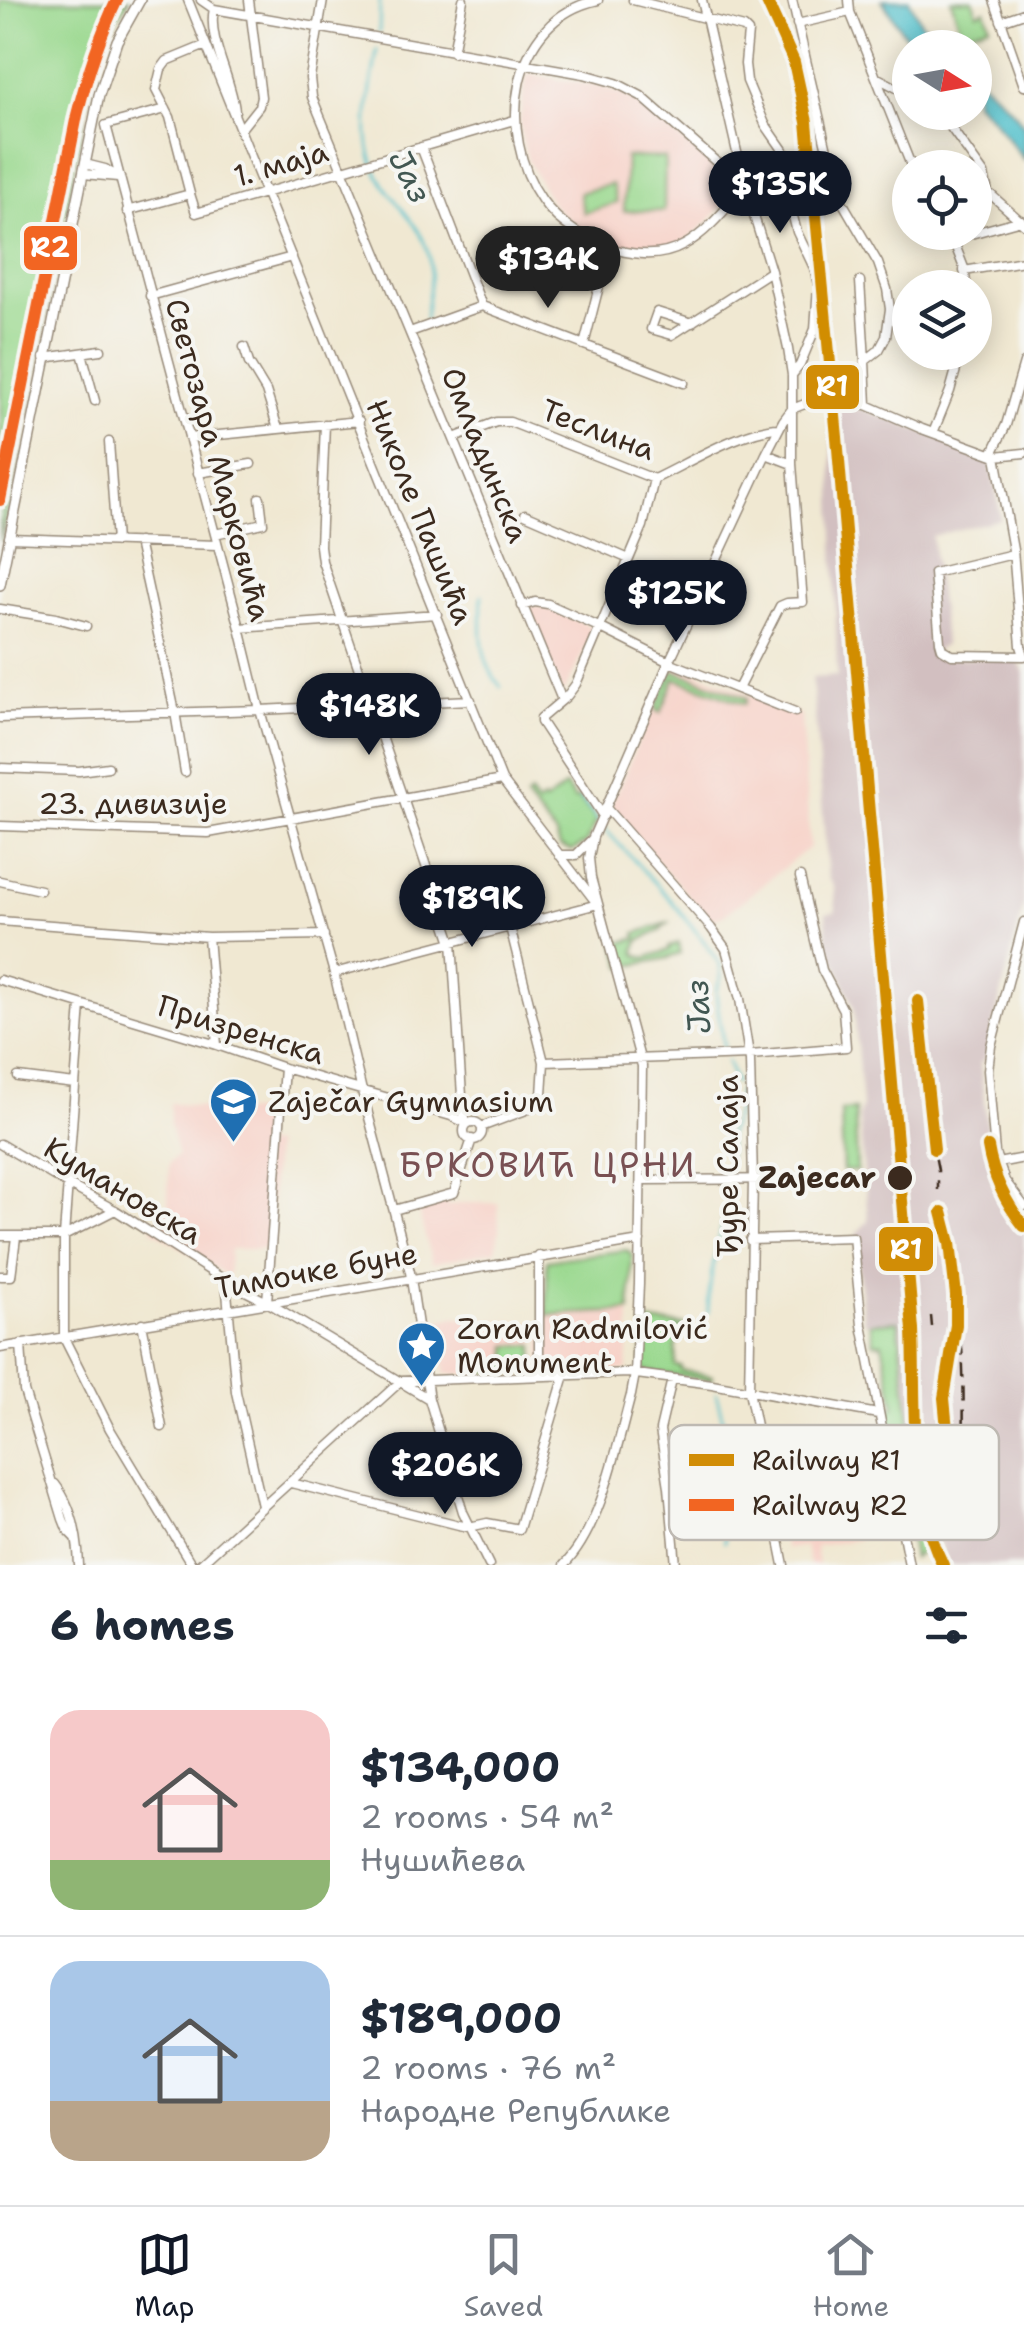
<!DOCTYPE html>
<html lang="en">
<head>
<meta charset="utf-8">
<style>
  :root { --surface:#fff; --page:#f2f2f3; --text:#1f2937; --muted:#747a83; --line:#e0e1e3; --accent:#111827 }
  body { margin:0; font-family:"Shantell Sans",sans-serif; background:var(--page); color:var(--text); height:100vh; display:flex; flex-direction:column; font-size:38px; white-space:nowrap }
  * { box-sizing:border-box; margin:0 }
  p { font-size:32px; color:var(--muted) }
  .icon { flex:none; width:55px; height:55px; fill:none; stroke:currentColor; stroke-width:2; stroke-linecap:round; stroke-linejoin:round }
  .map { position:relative; height:1565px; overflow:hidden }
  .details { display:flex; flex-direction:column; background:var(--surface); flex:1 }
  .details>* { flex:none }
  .needle { width:65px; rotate:101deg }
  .tools { position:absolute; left:892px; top:30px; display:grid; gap:20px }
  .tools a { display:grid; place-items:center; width:100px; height:100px; border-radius:50%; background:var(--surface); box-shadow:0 5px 25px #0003; font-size:50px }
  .price { position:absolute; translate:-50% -85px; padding:0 22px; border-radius:35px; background:var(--accent); color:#fff; font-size:32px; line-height:65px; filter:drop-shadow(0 2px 5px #0008) }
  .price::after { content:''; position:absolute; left:50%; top:60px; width:30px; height:22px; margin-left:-15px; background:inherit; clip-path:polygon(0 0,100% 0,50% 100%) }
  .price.current { background:#222; color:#fff }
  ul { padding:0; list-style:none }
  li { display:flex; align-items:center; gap:30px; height:250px; padding:0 50px }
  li+li { border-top:2px solid var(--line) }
  li span { display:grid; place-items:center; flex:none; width:280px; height:200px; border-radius:30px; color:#555 }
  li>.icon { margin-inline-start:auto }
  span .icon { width:120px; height:120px; fill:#fffc; stroke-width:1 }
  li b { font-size:42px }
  h2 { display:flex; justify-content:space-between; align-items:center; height:120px; padding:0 50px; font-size:42px }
  .dock { display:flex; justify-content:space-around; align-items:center; height:140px; border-top:2px solid var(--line); background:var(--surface); font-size:28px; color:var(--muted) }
  .dock a { display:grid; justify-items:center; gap:5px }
  .dock .current { color:var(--accent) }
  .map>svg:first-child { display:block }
  .built { fill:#f7d1c7 }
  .industrial { fill:#d2bfc0 }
  .green { fill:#99d88d; stroke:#6a8156; stroke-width:2.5 }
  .water { fill:#54c1cc; stroke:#487675; stroke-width:2.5 }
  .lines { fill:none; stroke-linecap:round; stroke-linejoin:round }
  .stream { stroke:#54c1cc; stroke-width:2.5 }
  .minor-casing { stroke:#968978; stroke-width:11 }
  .major-casing { stroke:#968978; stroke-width:12 }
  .minor { stroke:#fff; stroke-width:8 }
  .major { stroke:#fff; stroke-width:9 }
  .rail { stroke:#3b2a1e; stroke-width:2.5; stroke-dasharray:15 8; stroke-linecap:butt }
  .rail-1-casing { stroke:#f6f6f2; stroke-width:20 }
  .rail-2-casing { stroke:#f6f6f2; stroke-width:20 }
  .rail-1 { stroke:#d18d06; stroke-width:12 }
  .rail-2 { stroke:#f26522; stroke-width:12 }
  .stop-dot { fill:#3b2a1e; stroke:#f6f6f2; stroke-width:4 }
  .labels { text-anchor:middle; stroke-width:8; stroke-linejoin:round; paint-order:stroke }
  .street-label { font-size:30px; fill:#3b2a1e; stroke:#f6f6f2 }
  .poi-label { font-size:30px; fill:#3b2a1e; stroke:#f6f6f2; text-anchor:start }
  .stop-label { font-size:30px; font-weight:bold; fill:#3b2a1e; stroke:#f6f6f2; text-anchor:end }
  .water-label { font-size:32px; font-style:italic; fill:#425752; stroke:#f6f6f2 }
  .quarter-label { font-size:35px; letter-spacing:2.5px; fill:#795053; stroke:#f6f6f2 }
  .key { fill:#f6f6f2; stroke:#beb9b2; stroke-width:2.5 }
  .key-label { font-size:28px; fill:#3b2a1e }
  .line-badge { stroke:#f6f6f2; stroke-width:4 }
  .badge-label { font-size:28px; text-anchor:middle; font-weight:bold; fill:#fff }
</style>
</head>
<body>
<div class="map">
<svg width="1024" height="1565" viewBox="0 0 1024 1565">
  <rect width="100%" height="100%" fill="#f6f6f2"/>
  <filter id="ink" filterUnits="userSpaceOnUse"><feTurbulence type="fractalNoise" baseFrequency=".01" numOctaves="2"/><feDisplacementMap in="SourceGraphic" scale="20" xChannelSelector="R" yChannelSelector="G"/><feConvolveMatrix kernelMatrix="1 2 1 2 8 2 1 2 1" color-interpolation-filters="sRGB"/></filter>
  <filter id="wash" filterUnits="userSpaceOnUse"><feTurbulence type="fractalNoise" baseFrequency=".0048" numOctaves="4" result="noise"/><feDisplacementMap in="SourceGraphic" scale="40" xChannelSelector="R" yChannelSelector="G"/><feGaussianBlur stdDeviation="2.25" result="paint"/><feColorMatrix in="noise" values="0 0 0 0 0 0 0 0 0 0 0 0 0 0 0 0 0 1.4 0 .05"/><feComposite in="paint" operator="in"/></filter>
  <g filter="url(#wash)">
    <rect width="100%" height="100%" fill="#f0e8d2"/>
    <path class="built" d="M527 74 603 87 633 99 740 189 695 234 676 245 662 249 646 250 621 246 584 232 554 207 528 161 522 140 520 120Z
      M536 606 547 608 595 628 565 691H561L527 608Z
      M673 663 801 715 810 847 724 915 709 920 610 807Z
      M170 1103 243 1112H263L264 1144 274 1145 268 1249H230L228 1276 151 1229 168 1206 169 1163 178 1155 170 1125Z
      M445 1200 448 1206 462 1203H498L499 1230 496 1250 432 1263 418 1209Z
      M630 1311 627 1370 541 1373 542 1319H546L547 1315Z
      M455 1317 536 1324 535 1374H445V1364H432L427 1325Z
      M856 1520 859 1539 815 1546 818 1565H809L805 1546 785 1549 782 1532Z"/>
    <path class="industrial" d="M831 406 865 410 990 458 1001 519 932 536 945 645 936 650 938 658 1017 659 1024 673V904L984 1061 980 1062 993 1186 1015 1223 1024 1232V1565H948L938 1542 930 1546 918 1488 899 1322 864 1323 855 1237 868 1220 859 1116 862 1107 854 1006 827 941 826 913 836 911 834 886 828 877 812 678 837 676Z"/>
    <path class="green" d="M0 0H129L116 19 91 80 1 542Z
      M951 0H973L977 13 985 10 990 25 962 34Z
      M626 157 665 158 664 211H624Z
      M612 184 617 203 584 213 579 193Z
      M673 670 747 698 745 704 675 678 661 712 657 711 656 707Z
      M566 786 574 799 578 798 597 820 586 843 572 851 560 847 556 835 526 798 530 794 537 804 543 800 545 802Z
      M671 922 662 927V930L638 941 635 951 637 955 645 958 669 950V947L678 943 680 954 668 958 623 967 616 944 618 939 621 943 637 938 636 933Z
      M855 1110 857 1171H843L841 1111Z
      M627 1250 632 1256 630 1311 547 1315V1260Z
      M898 1321 918 1488 930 1546 913 1558 888 1410 895 1407 882 1343H874L870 1323Z
      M644 1322 685 1325 684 1329H677L675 1366 681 1367V1370L712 1376V1380L643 1371Z
      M534 1345V1373L486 1372V1366L489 1365H508V1346Z"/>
    <path class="water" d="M882 0H909L922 24 947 47H918L904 34Z
      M975 75 1015 113 1024 126V160L992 118 975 102Z"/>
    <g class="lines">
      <path class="stream" d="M379 32 380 0
        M377 50C372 87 360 128 374 165 386 199 422 221 429 257 433 277 427 299 425 319
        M482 595C481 628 478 660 501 687
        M580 798 598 821
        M603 827 670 899 710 949 720 965 721 977 716 991 717 1002 724 1049
        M727 1061 735 1083
        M728 1169V1134L737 1110 738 1092
        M708 1313C709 1272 718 1246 725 1208
        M716 1393 728 1440 727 1500 724 1542"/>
    </g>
  </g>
  <g filter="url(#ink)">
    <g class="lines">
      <defs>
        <path id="minor" d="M188 0 502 780 595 901
          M201 0 214 9 584 74 616 83 641 96 745 187
          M323 0 310 78 312 97 562 700
          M598 0C509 19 496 135 542 200 559 225 589 242 617 250 640 256 663 257 684 245 708 232 727 207 745 187
          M633 0 744 28 748 32 745 64 747 81 765 124 790 160 788 197 797 232 814 268 818 285 815 329 800 365 792 375
          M702 0 745 187 771 271 788 349 792 375V464L803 602 787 603 780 606 738 689
          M792 0 837 193 878 263 887 289 890 309 886 337 879 350 865 361 867 405
          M849 0 850 12 912 168
          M994 0 1024 86
          M214 9C207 39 232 79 235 111
          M1001 21 1024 13
          M797 24 850 12
          M453 52 463 0
          M876 77 910 95
          M166 109 106 125 240 628 260 710 334 973 362 1091 410 1272 429 1399 463 1512 489 1565
          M933 112 949 125 984 174 988 192 1024 224
          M240 130 259 106 261 97 249 0
          M421 147 482 306
          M85 164 105 169 118 177
          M83 174 118 177
          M190 194 196 213 514 120
          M127 211 190 194 170 117 156 90 161 69 167 61 206 45
          M950 232 964 268 967 288
          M953 239 1021 220
          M964 271 1024 261
          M860 281 865 361
          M150 296 292 257
          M692 323 657 312 651 329 672 335 765 275 771 271
          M410 332 482 306 684 383
          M584 345 609 247
          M244 347 249 363 266 391 278 429
          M82 353 95 401
          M44 358 101 350
          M325 424 320 546 322 561 452 942 463 1111 467 1124
          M933 433 950 391 961 352
          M189 438 359 421
          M454 438 496 422H510L654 479C686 464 745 428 779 428
          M109 442 116 542
          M766 454 792 464
          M992 454 1006 425 1024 363
          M996 456 1013 550 1021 646 1024 655
          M198 473 251 464
          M525 514 629 559
          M215 534 263 523 260 498
          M9 538 217 545
          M138 542 175 712 185 772
          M1013 554 934 573 940 642 942 649 952 655 1024 656
          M522 606 535 602 548 604 601 628 669 662 795 712
          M0 609 56 618 86 626
          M240 628 437 614
          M0 718 260 710 471 700
          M0 768 79 771 108 767
          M606 808 711 928 726 949 740 999 750 1061 753 1180 749 1391 784 1565
          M603 816 541 722V718L567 696 576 684 643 526 654 479
          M0 826 208 833 502 780
          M559 855H576L591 840
          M0 881 40 890
          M0 921 208 937 324 935
          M1024 922 991 1046 988 1070 995 1153 1005 1181 1024 1206
          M208 937 217 1045
          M334 973 598 904
          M0 980 217 1045 284 1068 451 1116 464 1122
          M81 1005 64 1236V1338L110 1429 192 1565
          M544 1062 750 1055 846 1047 843 1010 822 970 800 877
          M18 1077 75 1084
          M464 1131a9 9 0 1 1 18 0a9 9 0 1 1-18 0Z
          M481 1127 534 1107 540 1101 542 1095 544 1062 510 927
          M0 1144 69 1185 115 1210 226 1281 267 1302 429 1399
          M998 1163 1024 1158
          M642 1180 843 1179
          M394 1210 454 1193 472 1139
          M0 1236H64L115 1210
          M750 1240 853 1237 862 1325 909 1565
          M539 1256V1376
          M0 1276H11L16 1237
          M226 1281 236 1392 262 1506
          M267 1302 284 1068
          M142 1323 162 1427
          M21 1344 24 1391 63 1519 67 1529 75 1537
          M0 1348 640 1241
          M672 1379 660 1430 669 1487 676 1565
          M291 1483 459 1525 469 1527 487 1523 519 1529 565 1375
          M55 1484C72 1506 78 1538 79 1565
          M199 1565 401 1381 629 1373 712 1384 878 1414
          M564 1565C601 1528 617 1446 631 1395L635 1374 639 1284 642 1066 591 878 589 858 593 837 669 662 766 454 783 421 792 409 815 400 833 398 867 405 922 429 996 456 1024 453"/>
        <path id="major" d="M0 585 99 95 117 41 140 0"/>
      </defs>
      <use href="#minor" class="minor-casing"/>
      <use href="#major" class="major-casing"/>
      <use href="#minor" class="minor"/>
      <use href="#major" class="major"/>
      <path class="rail" d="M839 469 899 1182
        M918 1001 934 1149
        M931 1135 938 1170V1190
        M988 1147C993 1178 1005 1202 1024 1226
        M942 1212 952 1258 956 1306
        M924 1224 927 1267
        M956 1295C969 1369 960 1445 966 1520
        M931 1316 932 1327
        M945 1421 944 1398 952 1346
        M936 1476 941 1522"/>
      <defs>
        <path id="rail-1" d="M766 0 794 62 807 122 837 437 913 1330C916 1407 908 1494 943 1565
          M918 1001 934 1149
          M988 1147C993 1178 1005 1202 1024 1226
          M942 1212 950 1243 956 1295V1325L944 1398 956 1523"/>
        <path id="rail-2" d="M0 500 77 115C87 75 99 37 117 0"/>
      </defs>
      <use href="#rail-1" class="rail-1-casing"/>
      <use href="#rail-2" class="rail-2-casing"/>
      <use href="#rail-1" class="rail-1"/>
      <use href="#rail-2" class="rail-2"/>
    </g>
  </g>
  <defs>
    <symbol id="school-pin" viewBox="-11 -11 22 30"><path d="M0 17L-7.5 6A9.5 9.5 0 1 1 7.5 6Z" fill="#1f6fb2" stroke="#f6f6f2"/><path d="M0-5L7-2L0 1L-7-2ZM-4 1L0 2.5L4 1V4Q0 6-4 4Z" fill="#fff"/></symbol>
    <symbol id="sight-pin" viewBox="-11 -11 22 30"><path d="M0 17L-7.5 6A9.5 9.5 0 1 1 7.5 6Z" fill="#1f6fb2" stroke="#f6f6f2"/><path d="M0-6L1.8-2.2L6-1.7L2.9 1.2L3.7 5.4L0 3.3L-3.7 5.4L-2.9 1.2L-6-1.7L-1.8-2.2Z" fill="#fff"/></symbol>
  </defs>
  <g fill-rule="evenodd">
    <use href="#school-pin" x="206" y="1074" width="55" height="75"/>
    <use href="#sight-pin" x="394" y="1318" width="55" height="75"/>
  </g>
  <circle class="stop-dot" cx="900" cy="1178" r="14"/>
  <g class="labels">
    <g class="street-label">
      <text transform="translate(281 164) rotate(-16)" y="10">1. маја</text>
      <text transform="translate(598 430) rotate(21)" y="10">Теслина</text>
      <text transform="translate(485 455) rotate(68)" y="10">Омладинска</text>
      <text transform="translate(218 460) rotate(75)" y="10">Светозара Марковића</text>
      <text transform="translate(420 512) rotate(68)" y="10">Николе Пашића</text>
      <text x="133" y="814">23. дивизије</text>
      <text transform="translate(241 1030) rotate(17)" y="10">Призренска</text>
      <text transform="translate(728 1166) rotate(-90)" y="10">Ђуре Салаја</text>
      <text transform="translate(123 1191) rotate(31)" y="10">Кумановска</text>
      <text transform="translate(316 1271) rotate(-10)" y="10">Тимочке буне</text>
    </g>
    <g class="poi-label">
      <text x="268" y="1112">Zaječar Gymnasium</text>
      <text x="457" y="1339">Zoran Radmilović<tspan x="457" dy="34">Monument</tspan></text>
    </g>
    <g class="stop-label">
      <text x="876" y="1188">Zajecar</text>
    </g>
    <g class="water-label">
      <text transform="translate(410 176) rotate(63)" y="11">Јаз</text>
      <text transform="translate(698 1007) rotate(-93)" y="11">Јаз</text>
    </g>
    <g class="quarter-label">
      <text x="548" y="1177">БРКОВИЋ ЦРНИ</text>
    </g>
  </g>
  <rect x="669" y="1425" width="330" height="115" rx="15" class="key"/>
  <rect x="689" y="1454" width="45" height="12" fill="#d18d06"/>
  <rect x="689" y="1499" width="45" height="12" fill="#f26522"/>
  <g class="key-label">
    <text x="752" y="1470">Railway R1</text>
    <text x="752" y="1515">Railway R2</text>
  </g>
  <g class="line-badge">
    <rect x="22" y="224" width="57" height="48" rx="10" fill="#f26522"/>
    <rect x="804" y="363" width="57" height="48" rx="10" fill="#d18d06"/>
    <rect x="877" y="1225" width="58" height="48" rx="10" fill="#d18d06"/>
  </g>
  <g class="badge-label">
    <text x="50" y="257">R2</text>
    <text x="832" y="396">R1</text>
    <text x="906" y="1259">R1</text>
  </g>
</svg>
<div class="tools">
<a><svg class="needle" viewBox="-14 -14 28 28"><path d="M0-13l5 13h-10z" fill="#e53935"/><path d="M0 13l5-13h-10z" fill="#747a83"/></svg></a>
<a><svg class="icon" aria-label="locate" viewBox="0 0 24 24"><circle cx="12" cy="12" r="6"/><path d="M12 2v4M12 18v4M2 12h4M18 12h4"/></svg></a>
<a><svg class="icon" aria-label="layers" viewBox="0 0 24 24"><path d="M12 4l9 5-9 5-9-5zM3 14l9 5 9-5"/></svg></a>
</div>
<b class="price" style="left:780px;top:236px">$135K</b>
<b class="price current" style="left:548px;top:311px">$134K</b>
<b class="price" style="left:676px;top:645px">$125K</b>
<b class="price" style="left:369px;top:758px">$148K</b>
<b class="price" style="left:472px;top:950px">$189K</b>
<b class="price" style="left:445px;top:1517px">$206K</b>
</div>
<section class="details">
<h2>6 homes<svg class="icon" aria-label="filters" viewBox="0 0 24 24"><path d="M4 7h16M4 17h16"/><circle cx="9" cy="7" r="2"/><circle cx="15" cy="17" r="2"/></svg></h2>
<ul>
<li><span style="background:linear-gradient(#f6c9c9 75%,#8fb573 0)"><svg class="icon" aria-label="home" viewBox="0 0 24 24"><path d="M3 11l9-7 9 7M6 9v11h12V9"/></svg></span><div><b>$134,000</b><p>2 rooms · 54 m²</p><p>Нушићева</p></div></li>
<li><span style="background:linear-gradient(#a9c7e8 70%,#b9a48a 0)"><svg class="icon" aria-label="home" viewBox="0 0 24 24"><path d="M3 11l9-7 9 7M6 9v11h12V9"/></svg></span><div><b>$189,000</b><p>2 rooms · 76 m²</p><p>Народне Републике</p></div></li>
</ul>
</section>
<nav class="dock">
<a class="current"><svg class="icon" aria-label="map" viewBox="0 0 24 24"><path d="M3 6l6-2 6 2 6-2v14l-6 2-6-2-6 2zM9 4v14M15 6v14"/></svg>Map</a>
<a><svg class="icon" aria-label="saved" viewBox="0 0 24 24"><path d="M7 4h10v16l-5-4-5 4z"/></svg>Saved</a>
<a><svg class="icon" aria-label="home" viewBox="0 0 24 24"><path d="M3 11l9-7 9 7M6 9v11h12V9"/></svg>Home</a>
</nav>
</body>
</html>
